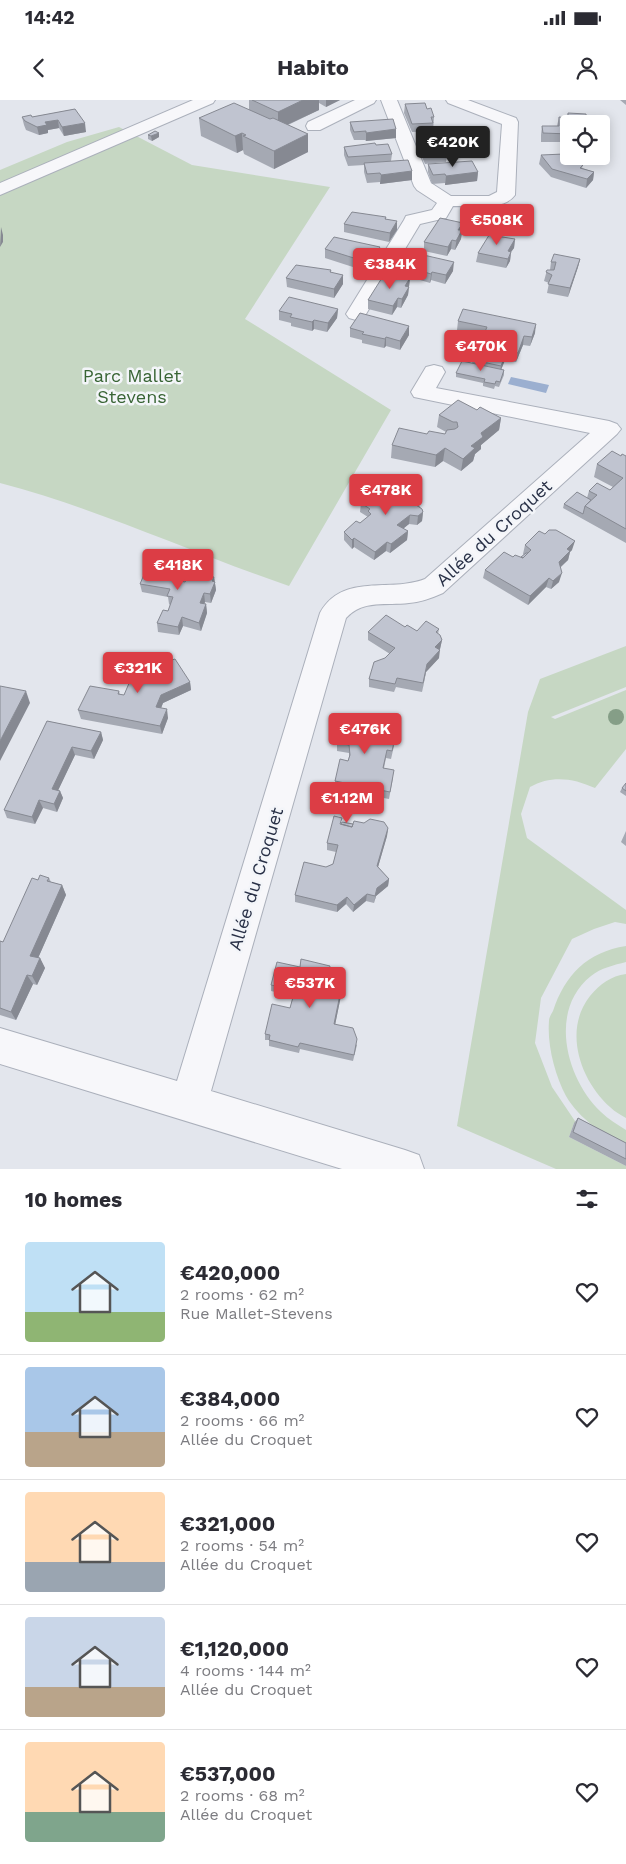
<!DOCTYPE html>
<html lang="en">
<head>
<meta charset="utf-8">
<style>
  :root { --surface:#fff; --page:#f7f7f7; --text:#2b2b33; --muted:#7c7c81; --line:#e1e1e2; --accent:#dc3d45 }
  body { margin:0; font-family:"Work Sans",sans-serif; background:var(--page); color:var(--text); height:100vh; display:flex; flex-direction:column; font-size:19px; white-space:nowrap }
  * { box-sizing:border-box; margin:0 }
  p { font-size:16px; color:var(--muted) }
  .icon { flex:none; width:28px; height:28px; fill:none; stroke:currentColor; stroke-width:2; stroke-linecap:round; stroke-linejoin:round }
  .map { position:relative; height:1069px; overflow:hidden }
  .details { display:flex; flex-direction:column; background:var(--surface); flex:1 }
  .details>* { flex:none }
  .tools { position:absolute; left:560px; top:15px; display:grid; gap:10px }
  .tools a { display:grid; place-items:center; width:50px; height:50px; border-radius:5px; background:var(--surface); box-shadow:0 2px 12px #0003; font-size:25px }
  .price { position:absolute; translate:-50% -42px; padding:0 11px; border-radius:5px; background:var(--accent); color:#fff; font-size:16px; line-height:32px; filter:drop-shadow(0 1px 2px #0008) }
  .price::after { content:''; position:absolute; left:50%; top:30px; width:15px; height:11px; margin-left:-8px; background:inherit; clip-path:polygon(0 0,100% 0,50% 100%) }
  .price.active { background:#222; color:#fff }
  ul { padding:0; list-style:none }
  li { display:flex; align-items:center; gap:15px; height:125px; padding:0 25px }
  li+li { border-top:1px solid var(--line) }
  li span { display:grid; place-items:center; flex:none; width:140px; height:100px; border-radius:5px; color:#555 }
  li>.icon { margin-inline-start:auto }
  span .icon { width:60px; height:60px; fill:#fffc; stroke-width:1 }
  li b { font-size:21px }
  h2 { display:flex; justify-content:space-between; align-items:center; height:60px; padding:0 25px; font-size:21px }
  .status { display:flex; justify-content:space-between; align-items:center; height:35px; padding:0 25px; background:var(--surface); direction:ltr }
  .status svg { height:14px; fill:currentColor }
  header { display:flex; justify-content:space-between; align-items:center; height:65px; padding:0 25px; background:var(--surface); font-size:22px; font-weight:700 }
  .map>svg:first-child { display:block }
  .green { fill:#c6d7c3 }
  .water { fill:#9bafd0 }
  .lines { fill:none; stroke-linecap:round; stroke-linejoin:round }
  .minor-casing { stroke:#abb0bb; stroke-width:2 }
  .minor { fill:#f7f7fa; fill-rule:evenodd }
  .tree { fill:#859e87 }
  .wall { fill:#a5a9b3 }
  .shaded-wall { fill:#868992 }
  .building { fill:#c0c4d0; stroke:#868992 }
  .labels { text-anchor:middle; stroke-width:5; stroke-linejoin:round; paint-order:stroke }
  .park-label { font-size:18px; fill:#386434; stroke:#f3f5f9 }
  .street-label { font-size:18px; fill:#293147; stroke:#f3f5f9 }
</style>
</head>
<body>
<div class="status"><b>14:42</b><svg viewBox="0 0 49 12"><path d="M0 12V9h3v3zM5 12V6h3v6zM10 12V3h3v9zM15 12V0h3v12zM26 1h20v11H26zM47 4h2v5h-2z"/></svg></div>
<header><svg class="icon" aria-label="back" viewBox="0 0 24 24"><path d="M15 5l-7 7 7 7"/></svg>Habito<svg class="icon" aria-label="person" viewBox="0 0 24 24"><circle cx="12" cy="8" r="4"/><path d="M4 21q1-7 8-7t8 7"/></svg></header>
<div class="map">
<svg width="626" height="1069" viewBox="0 0 626 1069">
  <rect width="100%" height="100%" fill="#e3e6ed"/>
  <path class="green" d="M119 27 192 65 330 87 245 219 391 310 289 486C192 453 99 409 0 383V70L67 42Z
    M626 546V587L551 617 555 619 626 590V649L595 688C573 678 551 675 530 687L521 714 527 738 626 810V824L615 822 594 829 572 839 541 898 535 943 552 987 577 1024 574 1023 569 1037 626 1066V1069H556L457 1026 528 612 540 579Z
    M626 846V862C614 865 601 868 591 876 548 910 566 979 601 1012 608 1019 617 1024 626 1030V1049C604 1034 580 1020 566 996 555 975 547 945 549 921 549 918 551 914 553 911 565 875 587 852 626 846Z
    M626 874V1018C621 1015 615 1012 610 1007 580 980 563 930 590 896 600 884 611 876 626 874Z"/>
  <path class="water" d="M511 277 549 285 546 293 508 284Z"/>
  <g class="lines">
    <defs>
      <path id="minor" d="M193 0H215L213 3 0 95V83Z
        M355 0H376L374 3 320 30H308L306 26 308 22Z
        M381 0H397L431 83 451 96H489L497 92 502 24 448 3 446 0H468L516 18 518 22 515 95C504 111 470 106 453 106L446 118 420 124 366 214 363 218 356 220 349 218 346 214 404 120 406 116 432 110 437 103 417 90 414 86Z
        M434 265 442 267 445 272 436 288 609 321 617 324 621 329 617 334 443 493C432 498 421 502 409 503 386 506 364 499 346 518L211 991 405 1050 419 1055 424 1069H342L0 964V928L177 981 320 513C343 472 390 493 425 479L590 333 414 297 411 292 426 267Z"/>
    </defs>
    <use href="#minor" class="minor-casing"/>
    <use href="#minor" class="minor"/>
  </g>
  <circle class="tree" cx="616" cy="617" r="8"/>
  <path class="wall" d="M249 0H340L326 7 319 3V10L288 25 308 34V52L274 69 244 54 243 50 237 53 201 36 199 18 249 10Z
    M620 0H626V5Z
    M405 4 427 9 434 17 433 31 412 32 404 13Z
    M75 9 86 32 64 36 59 28 48 30V33L39 35 26 30 24 25 22 17H32Z
    M568 13 569 24V42H541V35L542 26H557L559 17 567 18Z
    M350 22 396 29V38L366 41 365 40H354L350 30Z
    M417 34 441 39 448 48 446 62 425 64 416 43Z
    M148 35 159 37 152 41 148 39Z
    M376 45 392 54 391 61 412 71V80L380 84V82L367 83 364 72V65L348 66 344 55V47Z
    M541 55 583 65 582 68 594 72 593 80 586 88 551 77 539 64Z
    M428 64 478 72 477 81 445 85V83L432 84 428 72Z
    M386 117V119L397 130 389 142 344 132V124Z
    M463 123 461 139 455 150 451 149 447 156 424 151V142Z
    M496 136 515 139 514 148 511 152 510 161 506 168 476 162 478 153Z
    M380 147V156L371 169 358 166 356 168 325 158V149Z
    M580 159 578 167 568 197 547 193 549 183 544 181 547 170H550L551 162Z
    M398 164 453 171 445 184 431 180 430 183 397 173Z
    M331 170V173L343 175V184L334 198 287 187 286 178Z
    M410 178 408 195 401 208 397 207 392 215 368 209V200Z
    M338 209 337 218 327 232 314 229 312 231 291 226V223L279 220V211Z
    M458 221 535 233 530 246 523 245 516 262 505 260 501 270H504V275L499 287 495 286 494 289 483 286V283L456 277V273L472 263 473 260 483 235 457 230Z
    M350 228 409 235 400 250 386 246 384 248 362 243V240L350 237Z
    M477 310 501 318 499 330 481 345V349L475 354 473 361 461 371 443 361 435 367 391 358 392 345 427 334H445L446 332 437 327 439 315Z
    M621 356H626V443L563 408 564 404 587 398 589 391 610 390 613 387 594 377 597 364Z
    M375 396 416 399V400L423 412 422 421 417 425 409 424 403 428 408 431 407 440 390 453 386 451 374 460 354 447 352 449 344 440V432L360 423 368 417 360 412 361 403Z
    M525 445 572 450 570 452 568 460 560 468 559 482 551 489 546 487 528 505 483 478 485 470 513 457H521L524 455 523 454Z
    M183 464 184 473 181 481 185 482 193 479 214 477 216 490 211 503 205 502 204 504H206L207 513 201 531 183 526 179 535 158 532 157 523 168 511 170 505 169 504 168 497 142 492 140 484Z
    M405 527 417 531 439 529 438 534 442 540 440 549 439 550V558L426 572 422 592 396 587 394 592 369 587V579L390 554 368 540V532Z
    M163 563 190 582 191 590 163 603 161 608 168 618 162 634 81 619 78 610 119 591 120 595H124L129 583 127 575 142 568 141 564Z
    M47 621 101 632 103 640 94 659 75 655 58 690 60 691 63 698 57 712 43 708 35 724 7 718 4 710Z
    M378 621 377 634 394 646 391 659 386 658 384 668 393 678 389 699 335 689V681L348 661 349 657V653L337 651V643Z
    M626 683V696L620 692 622 688Z
    M342 722 353 724 388 728 387 736 378 767 389 779 388 786 376 796 374 803 366 801 353 812 346 804 337 812 295 802V795L326 767 333 764 336 752 327 750V743Z
    M626 731V746L621 742Z
    M49 778 51 782 62 785 66 795 38 858H40L45 868 37 885 33 884 16 920 0 915V841L3 842 38 780Z
    M300 867 330 871 344 881 335 925 357 945 353 961 300 949 299 953 269 946V940H265V934L290 908 293 896 271 891V885Z
    M578 1018 626 1043V1066L569 1037 574 1023Z"/>
  <path class="shaded-wall" d="M303 0H319V10L278 29V12Z
    M326 0H340L326 7Z
    M58 20 59 28 48 30V33L39 35 37 27 45 22Z
    M85 23 86 32 64 36 62 27Z
    M396 29V38L366 41V33Z
    M159 33V37L152 41 151 36Z
    M242 33 243 50 237 53 235 36Z
    M308 34V52L274 69V51Z
    M412 71V80L380 84 381 75Z
    M478 72 477 81 445 85 446 76Z
    M594 72 593 80 586 88 587 79Z
    M397 121V130L389 142 390 133Z
    M463 123 461 139 455 150 458 130Z
    M1 127 3 135V142L0 147Z
    M515 139 514 148 511 152 510 161 506 168 508 159 511 153 506 160 508 151Z
    M452 140 451 149 447 156 448 147Z
    M380 147V156L371 169V160Z
    M358 157V166L356 168 357 159Z
    M580 159 578 167 568 197 570 188Z
    M454 162 453 171 445 184 446 175Z
    M432 172 431 180 430 183 431 174Z
    M343 175V184L334 198V189Z
    M410 178 408 195 401 208 402 199 405 186Z
    M398 198 397 207 392 215 393 206Z
    M338 209 337 218 327 232 328 223Z
    M314 220V229L312 231V222Z
    M536 224 535 233 530 246 532 237Z
    M409 226V235L400 250V241Z
    M524 236 523 245 516 262 518 253Z
    M386 237V246L384 248 385 239Z
    M507 251 505 260 499 275 501 266Z
    M501 318 499 330 481 345V349L475 354 473 361 461 371 463 359 471 346 481 333Z
    M445 348 443 361 435 367 436 355Z
    M417 390 416 399 409 405 410 396Z
    M423 412 422 421 417 425 418 416Z
    M410 415 409 424 397 434V425Z
    M408 431 407 440 390 453 391 444Z
    M354 438V447L352 449V440Z
    M575 441 572 450 570 452 568 460 556 471 559 462 567 449Z
    M387 442 386 451 374 460 375 452Z
    M183 464 184 473 178 489 177 480Z
    M562 473 559 482 551 489 553 481Z
    M214 477 216 490 211 503 210 494 212 481Z
    M549 478 546 487 528 505 530 496Z
    M204 493 205 502 201 512 200 503Z
    M206 504 207 513 201 531 199 523Z
    M182 517 183 526 179 535 178 527Z
    M442 540 440 549 434 556 435 547Z
    M440 550 439 558 426 572 422 592 427 564Z
    M190 582 191 590 163 603 158 616 156 607 161 595Z
    M26 591 30 603 0 661V641Z
    M167 609 168 618 162 634 160 626Z
    M101 632 103 640 94 659 91 651Z
    M72 647 75 655 55 697 52 689Z
    M60 691 63 698 57 712 54 704Z
    M39 700 43 708 35 724 32 717Z
    M388 728 387 736 376 774 377 766Z
    M389 779 388 786 376 796 374 803 377 788Z
    M62 785 66 795 35 865 30 856Z
    M367 794 366 801 353 812 354 805Z
    M347 797 346 804 337 812V805Z
    M40 858 45 868 37 885 32 876Z
    M27 875 33 884 16 920 11 912Z
    M344 875V881L334 930V924Z"/>
  <path class="building" d="M252 0H303L278 12Z
    M234 3 270 19 273 18 308 34 274 51 243 36 246 35 242 33 235 36 199 18Z
    M425 3 427 9 431 8 434 17H431L433 23 412 24 405 4Z
    M75 9 85 23 62 27 58 20 45 22 47 25 37 27 25 21 22 17 31 15 32 17Z
    M568 13 586 14 587 24H569V34L543 33 542 26H559V17L568 18Z
    M393 19 396 29 366 33V31L354 32 350 22Z
    M155 31 159 33 151 36 148 35Z
    M438 33 441 39H444L448 48H445L447 54 425 55 417 34Z
    M375 43 376 45 388 44 392 54 348 57 344 47Z
    M564 54 571 62 583 65 580 68 594 72 587 79 552 69 541 55Z
    M408 60 412 71 381 75 380 73 367 74 364 63Z
    M472 61 478 72 446 76 445 74 433 75 428 64Z
    M352 112 386 117 385 119 397 121 390 133 344 124Z
    M440 118 463 123 458 130H462L456 141 452 140 448 147 424 142Z
    M491 132 497 133 496 136 515 139 508 151 511 152 508 159 478 153Z
    M334 137 380 147 371 160 358 157 357 159 325 149Z
    M406 151 454 162 446 175 432 172 431 174 398 164Z
    M554 154 580 159 570 188 548 184 552 175 546 172 547 170H554L556 162H551Z
    M296 165 331 170 330 172 343 175 334 189 286 178Z
    M385 173 410 178 405 186 409 187 402 199 398 198 393 206 368 200Z
    M289 197 338 209 328 223 314 220 312 222 290 217 292 214 279 211Z
    M463 209 536 224 532 237 524 236 518 253 507 251 501 266 473 260 487 227 458 221Z
    M360 213 409 226 400 241 386 237 385 239 362 234 364 232 350 228Z
    M462 261 504 270 500 282 496 281 495 284 484 282 485 279 456 273Z
    M458 300 477 310 480 307 501 318 481 333 483 337 471 346 475 348 463 359 445 348 436 355 392 345 399 328 427 334 429 331 445 334 447 330 455 329 458 327 457 322H453L439 315Z
    M612 351 621 356 622 354 626 356V429L585 406 597 395 589 391 597 383 610 390 623 378 597 364Z
    M399 379 417 390 410 396 420 403 416 405 422 409 423 412 418 416 410 415 397 425 408 431 391 444 387 442 375 452 354 438 352 440 344 432 356 421 360 423 371 414 368 411 370 409 361 403 372 394 375 396Z
    M577 392 591 400 585 406 583 414 564 404Z
    M549 430H556L575 441 567 449 570 451 559 462 562 473 553 481 549 478 530 496 485 470 504 452 513 457 515 455 523 458 531 450 525 445 539 431 545 434Z
    M526 453H528L523 458 521 457Z
    M151 458 183 464 177 480 185 482 187 478 193 479 195 474 214 477 212 481 215 482 210 494 204 493 200 503 206 504 199 523 182 517 178 527 157 523 163 510 168 511 173 497 167 496 170 489 140 484Z
    M386 515 405 527 407 525 417 531 426 521 439 529 436 532 440 535 442 540 435 547 440 550 427 564 423 583 397 578 395 584 369 579 374 562 385 558 395 548 368 532Z
    M159 556 163 563 175 559 190 582 161 595 156 607 167 609 160 626 78 610 90 586 119 591 118 594 124 595 130 581 127 575 144 568 141 564Z
    M0 586 26 591 0 641Z
    M344 615 378 621 375 634 395 638 392 651 387 650 383 668 394 670 390 692 335 681 340 659 348 661 350 655 349 645 337 643Z
    M47 621 101 632 91 651 72 647 52 689 60 691 54 704 39 700 32 717 4 710Z
    M626 683V691L622 688Z
    M334 716 342 718 340 724 352 727 354 721 364 723 370 719 384 722 388 728 377 766 389 779 377 788 375 796 367 794 354 805 347 797 337 805 295 795 304 762 326 767 333 764 338 745 327 743Z
    M342 722 353 724 352 727 341 724Z
    M40 775 49 778 47 781 62 785 30 856 40 858 32 876 27 875 11 912 0 908V841L3 842 32 778 38 780Z
    M301 859 330 866 329 871 344 875 334 924 353 928 357 939 354 955 300 943 298 947 269 940 270 935 265 934 272 904 290 908 295 890 271 885 277 862 300 867Z
    M578 1018 626 1043V1059L573 1032Z"/>
  <g class="labels">
    <g class="park-label">
      <text x="132" y="282">Parc Mallet<tspan x="132" dy="21">Stevens</tspan></text>
    </g>
    <g class="street-label">
      <text transform="translate(494 433) rotate(-42)" y="6">Allée du Croquet</text>
      <text transform="translate(256 779) rotate(-73)" y="6">Allée du Croquet</text>
    </g>
  </g>
</svg>
<div class="tools">
<a><svg class="icon" aria-label="locate" viewBox="0 0 24 24"><circle cx="12" cy="12" r="6"/><path d="M12 2v4M12 18v4M2 12h4M18 12h4"/></svg></a>
</div>
<b class="price active" style="left:453px;top:68px">€420K</b>
<b class="price" style="left:497px;top:146px">€508K</b>
<b class="price" style="left:390px;top:190px">€384K</b>
<b class="price" style="left:481px;top:272px">€470K</b>
<b class="price" style="left:386px;top:416px">€478K</b>
<b class="price" style="left:178px;top:491px">€418K</b>
<b class="price" style="left:138px;top:594px">€321K</b>
<b class="price" style="left:365px;top:655px">€476K</b>
<b class="price" style="left:347px;top:724px">€1.12M</b>
<b class="price" style="left:310px;top:909px">€537K</b>
</div>
<section class="details">
<h2>10 homes<svg class="icon" aria-label="filters" viewBox="0 0 24 24"><path d="M4 7h16M4 17h16"/><circle cx="9" cy="7" r="2"/><circle cx="15" cy="17" r="2"/></svg></h2>
<ul>
<li><span style="background:linear-gradient(#bfe0f5 70%,#8fb573 0)"><svg class="icon" aria-label="home" viewBox="0 0 24 24"><path d="M3 11l9-7 9 7M6 9v11h12V9"/></svg></span><div><b>€420,000</b><p>2 rooms · 62 m²</p><p>Rue Mallet-Stevens</p></div><svg class="icon" aria-label="heart" viewBox="0 0 24 24"><path d="M12 20l-8-8c-3-5 5-10 8-4 3-6 11-1 8 4z"/></svg></li>
<li><span style="background:linear-gradient(#a9c7e8 65%,#b9a48a 0)"><svg class="icon" aria-label="home" viewBox="0 0 24 24"><path d="M3 11l9-7 9 7M6 9v11h12V9"/></svg></span><div><b>€384,000</b><p>2 rooms · 66 m²</p><p>Allée du Croquet</p></div><svg class="icon" aria-label="heart" viewBox="0 0 24 24"><path d="M12 20l-8-8c-3-5 5-10 8-4 3-6 11-1 8 4z"/></svg></li>
<li><span style="background:linear-gradient(#ffd9b3 70%,#9aa5b1 0)"><svg class="icon" aria-label="home" viewBox="0 0 24 24"><path d="M3 11l9-7 9 7M6 9v11h12V9"/></svg></span><div><b>€321,000</b><p>2 rooms · 54 m²</p><p>Allée du Croquet</p></div><svg class="icon" aria-label="heart" viewBox="0 0 24 24"><path d="M12 20l-8-8c-3-5 5-10 8-4 3-6 11-1 8 4z"/></svg></li>
<li><span style="background:linear-gradient(#c9d6e8 70%,#b9a48a 0)"><svg class="icon" aria-label="home" viewBox="0 0 24 24"><path d="M3 11l9-7 9 7M6 9v11h12V9"/></svg></span><div><b>€1,120,000</b><p>4 rooms · 144 m²</p><p>Allée du Croquet</p></div><svg class="icon" aria-label="heart" viewBox="0 0 24 24"><path d="M12 20l-8-8c-3-5 5-10 8-4 3-6 11-1 8 4z"/></svg></li>
<li><span style="background:linear-gradient(#ffd9b3 70%,#7fa58c 0)"><svg class="icon" aria-label="home" viewBox="0 0 24 24"><path d="M3 11l9-7 9 7M6 9v11h12V9"/></svg></span><div><b>€537,000</b><p>2 rooms · 68 m²</p><p>Allée du Croquet</p></div><svg class="icon" aria-label="heart" viewBox="0 0 24 24"><path d="M12 20l-8-8c-3-5 5-10 8-4 3-6 11-1 8 4z"/></svg></li>
</ul>
</section>
</body>
</html>
